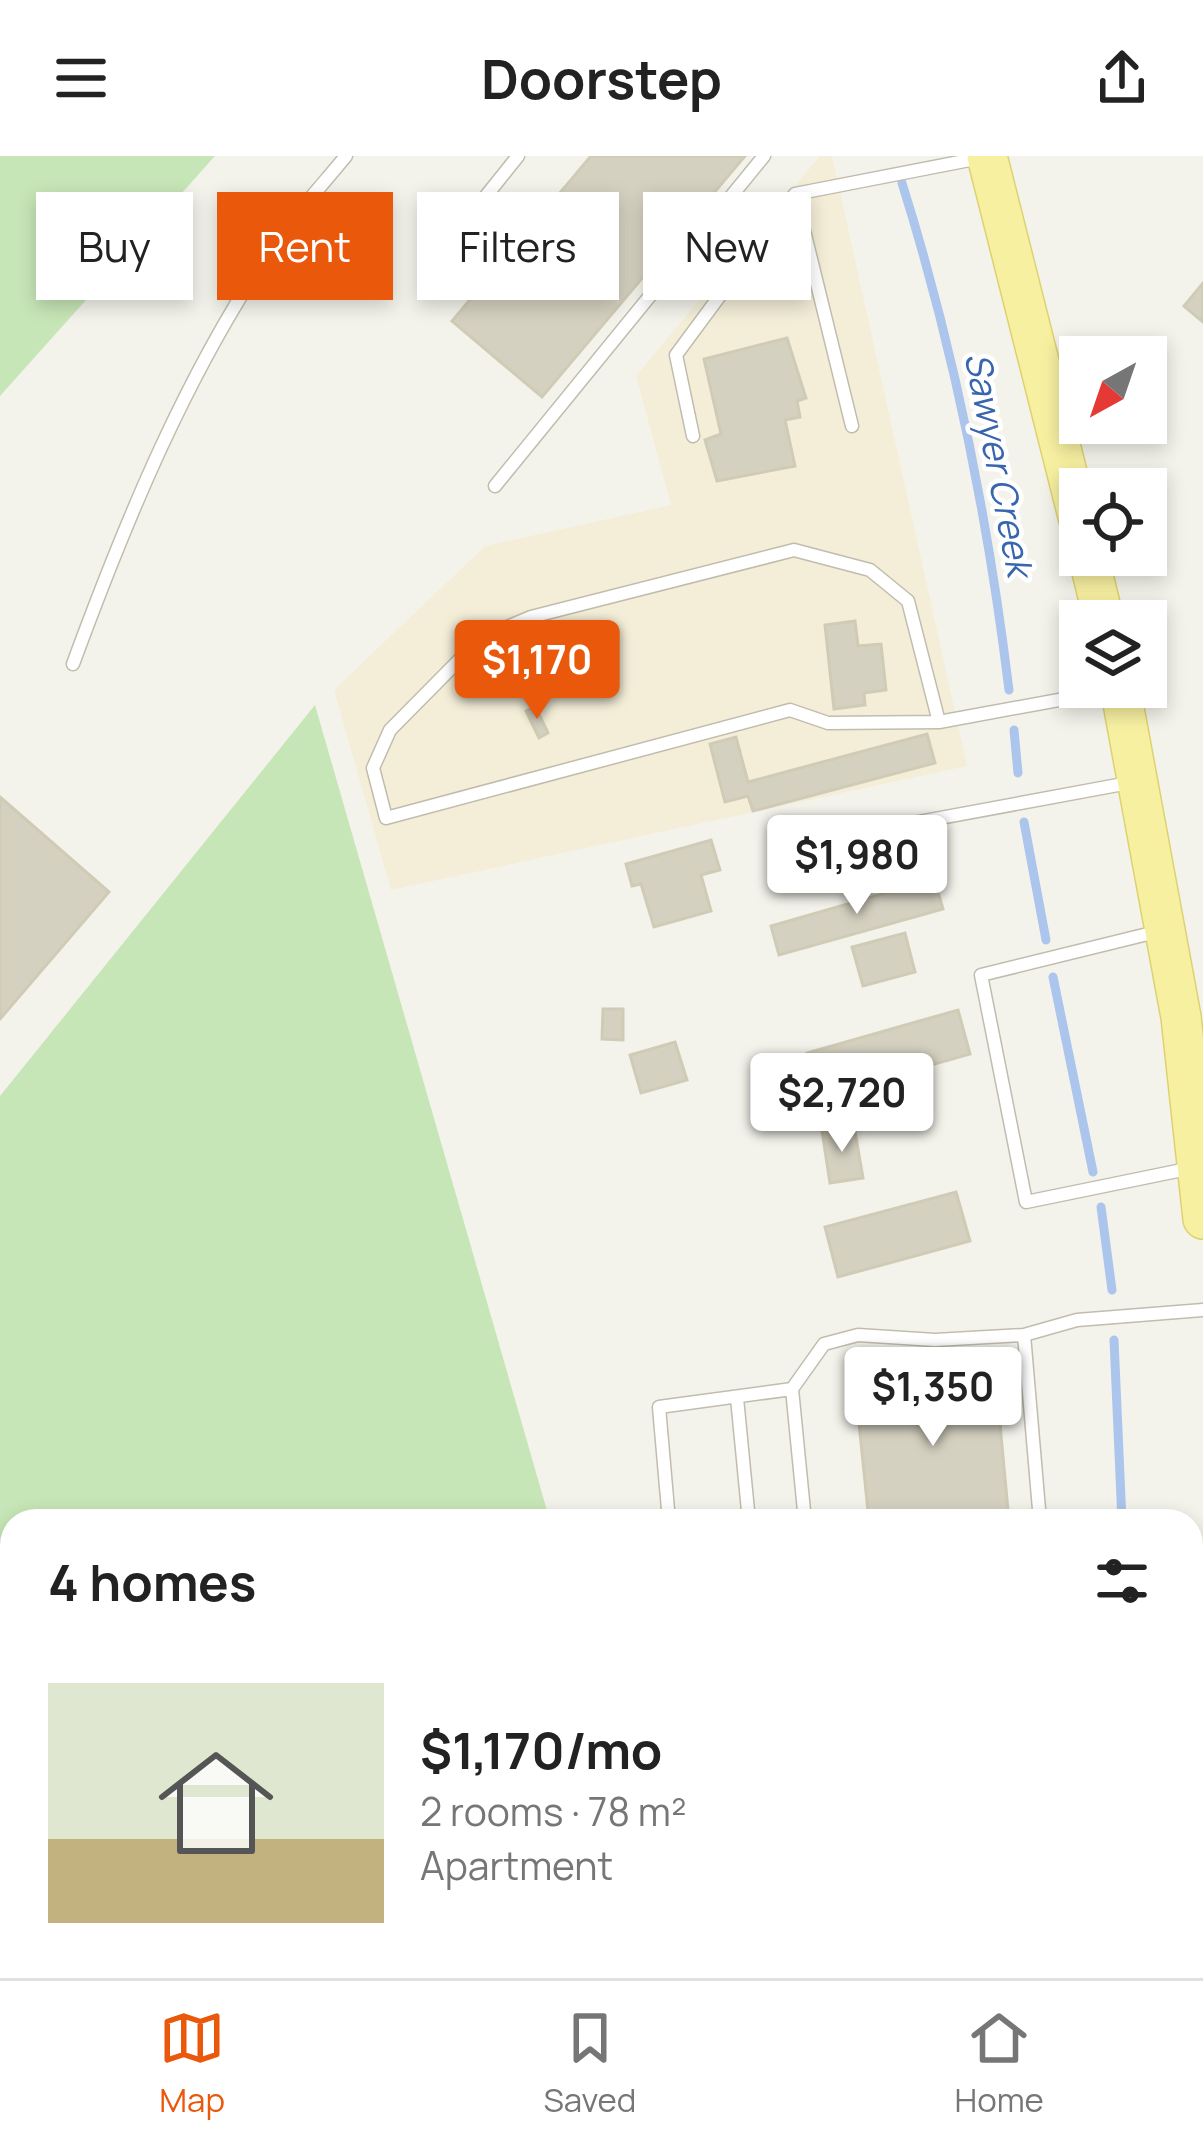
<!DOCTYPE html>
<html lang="en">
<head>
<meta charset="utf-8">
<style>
  :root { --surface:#fff; --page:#f6f6f6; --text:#222; --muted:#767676; --line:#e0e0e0; --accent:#ea580c }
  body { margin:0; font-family:Manrope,sans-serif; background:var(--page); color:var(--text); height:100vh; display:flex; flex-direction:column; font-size:45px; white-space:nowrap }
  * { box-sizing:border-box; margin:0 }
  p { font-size:39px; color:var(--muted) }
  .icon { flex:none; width:66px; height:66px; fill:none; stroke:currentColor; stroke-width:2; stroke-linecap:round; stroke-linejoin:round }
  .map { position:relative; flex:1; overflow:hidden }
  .side { position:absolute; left:0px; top:1353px; width:1203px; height:471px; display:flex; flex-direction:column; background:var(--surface); border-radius:36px 36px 0 0; box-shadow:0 6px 18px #0003 }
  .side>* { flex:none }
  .guide { position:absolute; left:36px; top:36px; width:1131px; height:108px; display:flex; gap:24px }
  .needle { width:78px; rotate:220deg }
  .fabs { position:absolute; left:1059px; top:180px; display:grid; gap:24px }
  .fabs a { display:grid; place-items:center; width:108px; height:108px; border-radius:0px; background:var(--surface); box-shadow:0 6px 18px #0003; font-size:60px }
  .price { position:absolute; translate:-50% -102px; padding:0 27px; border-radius:12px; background:#fff; color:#222; font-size:39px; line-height:78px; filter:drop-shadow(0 3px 6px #0008) }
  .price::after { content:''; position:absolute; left:50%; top:72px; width:36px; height:27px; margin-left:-18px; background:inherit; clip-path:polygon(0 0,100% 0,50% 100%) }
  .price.on { background:var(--accent); color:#fff }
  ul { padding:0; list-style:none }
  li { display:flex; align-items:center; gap:36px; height:300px; padding:0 48px }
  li+li { border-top:3px solid var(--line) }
  li span { display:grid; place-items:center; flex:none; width:336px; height:240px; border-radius:0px; color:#555 }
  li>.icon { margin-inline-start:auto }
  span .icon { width:144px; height:144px; fill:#fffc; stroke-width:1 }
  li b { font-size:51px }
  h2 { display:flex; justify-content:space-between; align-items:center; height:144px; padding:0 48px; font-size:51px }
  .chip { padding:0 42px; border-radius:0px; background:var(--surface); box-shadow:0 6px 18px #0003; font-size:42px; line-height:108px }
  .chip.on { background:var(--accent); color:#fff }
  header { display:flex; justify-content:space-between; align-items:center; height:156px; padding:0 48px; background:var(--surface); font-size:54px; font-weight:700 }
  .tabs { display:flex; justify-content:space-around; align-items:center; height:168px; border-top:3px solid var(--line); background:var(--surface); font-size:33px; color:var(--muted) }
  .tabs a { display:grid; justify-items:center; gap:6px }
  .tabs .on { color:var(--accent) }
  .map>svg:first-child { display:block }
  .commercial { fill:#f4eed8 }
  .green { fill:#c7e6b7 }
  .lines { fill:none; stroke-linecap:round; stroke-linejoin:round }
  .stream { stroke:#acc5ec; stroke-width:9 }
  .building { fill:#d5d1c1; stroke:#d0cbb5; stroke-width:3 }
  .lane-casing { stroke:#c0bdae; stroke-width:15 }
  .primary-casing { stroke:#ddd271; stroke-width:42 }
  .lane { stroke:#fff; stroke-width:12 }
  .primary { stroke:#f8f0a1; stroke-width:39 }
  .labels { text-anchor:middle; stroke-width:9; stroke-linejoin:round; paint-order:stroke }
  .water-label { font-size:36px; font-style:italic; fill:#3865ae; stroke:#fff }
</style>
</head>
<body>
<header><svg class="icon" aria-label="menu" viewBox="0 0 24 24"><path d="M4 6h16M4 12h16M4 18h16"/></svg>Doorstep<svg class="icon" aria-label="share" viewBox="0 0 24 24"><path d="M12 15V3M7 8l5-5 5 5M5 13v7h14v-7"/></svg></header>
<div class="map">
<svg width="1203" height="1822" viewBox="0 0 1203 1822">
  <rect width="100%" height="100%" fill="#f4f3eb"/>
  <path class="commercial" d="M820 0H832L967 610 391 734 334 534 485 390 671 349 636 220Z"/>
  <path class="green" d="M0 0H215L0 240Z
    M315 549 550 1365H12V1812H679L681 1822H0V940Z"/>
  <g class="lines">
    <path class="stream" d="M902 27C954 193 988 361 1009 534
      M1014 574 1018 617
      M1024 666 1046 784
      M1053 821 1093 1016
      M1101 1051 1112 1134
      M1114 1184 1122 1365
      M1148 1812 1150 1822"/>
  </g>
  <path class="building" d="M591 0H745L542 241 452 165Z
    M1203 127V166L1184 150Z
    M787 182 806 242 797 245 800 261 785 264 795 310 717 325 705 284 721 278 704 203Z
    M855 465 858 490 881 488 886 534 864 537 865 549 834 553 825 469Z
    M535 550 548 577 539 582 526 555Z
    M927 578 935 607 753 655 748 640 725 646 710 588 736 581 748 626Z
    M0 641 109 736 0 863Z
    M711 684 720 714 701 719 711 755 654 771 641 728 632 730 626 708Z
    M934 723 943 753 779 799 771 770Z
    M905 777 915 816 863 830 852 791Z
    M603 853H623V884L602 883Z
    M958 854 970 898 819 941 807 897Z
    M675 886 687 924 641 937 630 899Z
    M854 970 863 1022 830 1027 822 975Z
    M956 1036 970 1085 838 1121 825 1071Z
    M995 1215 1009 1365H869L855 1228Z"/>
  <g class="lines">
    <defs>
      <path id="lane" d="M438 100 518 0
        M852 270 795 38 980 2
        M693 280 676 199 795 38
        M495 330 764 0
        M73 508C126 364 188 213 276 86 297 56 323 28 346 0
        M939 566 828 567 790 554 386 662 373 612 390 574 481 482 531 461 794 394 870 414 908 445 939 566 1113 534
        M789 690 1134 626
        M1160 775 981 819 1026 1046 1192 1012
        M1024 1179 1040 1365
        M737 1242 749 1365
        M669 1365 659 1251 792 1233
        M805 1365 792 1233 824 1188 858 1179 935 1184 1024 1179 1077 1164 1203 1154
        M1191 1686 1203 1685"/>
      <path id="primary" d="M987 0 1080 368
        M1088 399 1104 465
        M1120 531 1181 861 1203 1063"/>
    </defs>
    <use href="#lane" class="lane-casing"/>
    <use href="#primary" class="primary-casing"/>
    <use href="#lane" class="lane"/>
    <use href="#primary" class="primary"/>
  </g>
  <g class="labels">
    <g class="water-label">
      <text transform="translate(999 308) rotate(79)" y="13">Sawyer Creek</text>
    </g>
  </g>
</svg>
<div class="fabs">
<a><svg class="needle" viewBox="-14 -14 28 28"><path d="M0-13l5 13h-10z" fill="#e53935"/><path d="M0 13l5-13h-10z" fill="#767676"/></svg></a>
<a><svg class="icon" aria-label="locate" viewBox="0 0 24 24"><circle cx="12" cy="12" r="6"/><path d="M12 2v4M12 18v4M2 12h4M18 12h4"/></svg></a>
<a><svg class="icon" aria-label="layers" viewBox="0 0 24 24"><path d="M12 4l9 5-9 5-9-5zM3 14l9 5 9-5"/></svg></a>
</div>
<b class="price on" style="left:537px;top:566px">$1,170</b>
<b class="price" style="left:857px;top:761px">$1,980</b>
<b class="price" style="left:842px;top:999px">$2,720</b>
<b class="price" style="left:933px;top:1293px">$1,350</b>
<div class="guide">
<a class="chip">Buy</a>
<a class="chip on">Rent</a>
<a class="chip">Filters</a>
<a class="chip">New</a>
</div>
<section class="side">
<h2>4 homes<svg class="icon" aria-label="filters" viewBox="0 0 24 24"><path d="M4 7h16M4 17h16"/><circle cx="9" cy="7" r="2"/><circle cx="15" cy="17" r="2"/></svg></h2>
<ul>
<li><span style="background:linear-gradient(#dfe7d0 65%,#c2b280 0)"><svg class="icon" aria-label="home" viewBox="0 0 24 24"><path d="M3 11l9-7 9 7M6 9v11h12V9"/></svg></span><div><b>$1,170/mo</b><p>2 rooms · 78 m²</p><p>Apartment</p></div></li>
</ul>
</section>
</div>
<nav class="tabs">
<a class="on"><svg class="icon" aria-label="map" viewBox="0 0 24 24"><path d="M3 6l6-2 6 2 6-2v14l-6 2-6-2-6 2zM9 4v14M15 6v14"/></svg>Map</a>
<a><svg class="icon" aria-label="saved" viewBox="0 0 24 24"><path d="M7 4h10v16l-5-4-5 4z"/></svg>Saved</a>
<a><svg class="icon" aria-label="home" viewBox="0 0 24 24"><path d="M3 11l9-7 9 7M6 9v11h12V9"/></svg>Home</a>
</nav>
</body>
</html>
